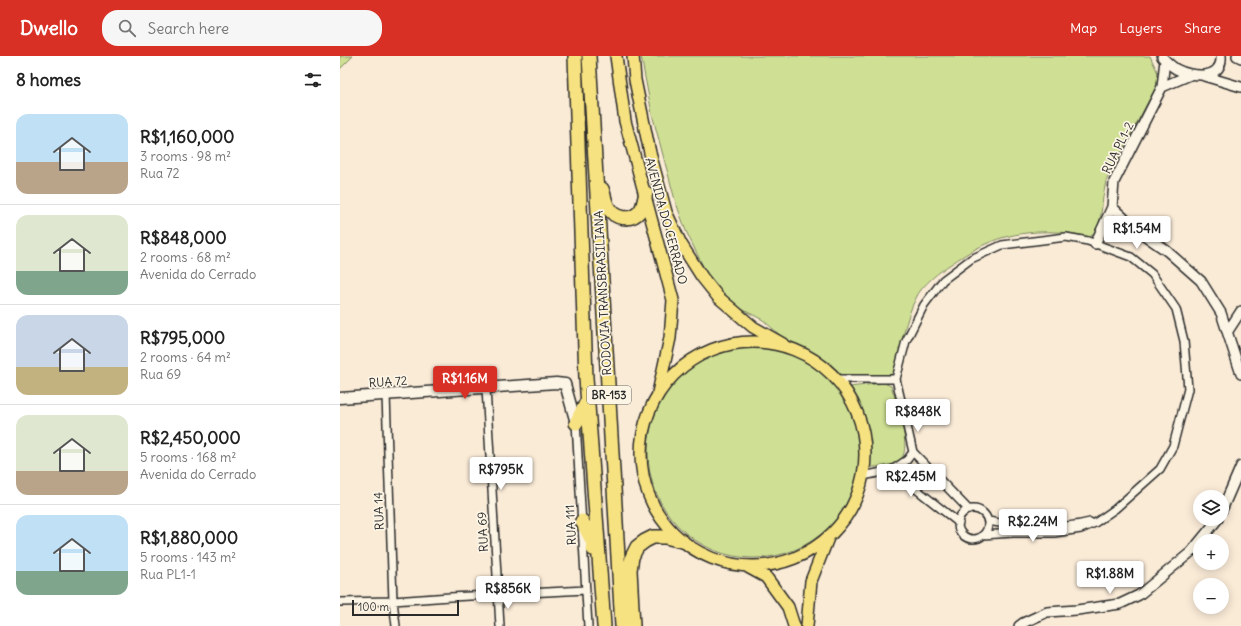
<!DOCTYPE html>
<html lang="en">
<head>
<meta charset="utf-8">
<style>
  :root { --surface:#fff; --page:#f6f6f6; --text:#222; --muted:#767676; --line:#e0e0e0; --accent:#d93025 }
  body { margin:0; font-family:Delius,sans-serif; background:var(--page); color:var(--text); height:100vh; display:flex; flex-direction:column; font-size:15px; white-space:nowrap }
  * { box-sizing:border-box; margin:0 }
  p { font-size:13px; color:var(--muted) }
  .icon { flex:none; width:22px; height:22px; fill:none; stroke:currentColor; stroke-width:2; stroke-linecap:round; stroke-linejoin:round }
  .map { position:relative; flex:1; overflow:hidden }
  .drawer { display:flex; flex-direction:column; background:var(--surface); width:340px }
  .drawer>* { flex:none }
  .controls { position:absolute; left:853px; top:434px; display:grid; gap:8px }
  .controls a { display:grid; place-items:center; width:36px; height:36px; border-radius:50%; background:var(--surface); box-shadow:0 2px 10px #0003; font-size:20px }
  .scale { position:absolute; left:12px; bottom:10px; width:107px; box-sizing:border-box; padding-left:4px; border:2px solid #2b2b2b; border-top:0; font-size:11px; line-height:14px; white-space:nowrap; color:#2b2b2b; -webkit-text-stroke:3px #fcf5e5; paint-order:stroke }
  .price { position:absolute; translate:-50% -34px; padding:0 9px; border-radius:4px; background:#fff; color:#222; font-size:13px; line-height:26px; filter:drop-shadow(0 1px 2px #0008) }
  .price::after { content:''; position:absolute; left:50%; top:24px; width:12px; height:9px; margin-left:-6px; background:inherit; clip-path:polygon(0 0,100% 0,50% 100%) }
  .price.current { background:var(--accent); color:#fff }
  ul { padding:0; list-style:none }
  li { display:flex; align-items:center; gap:12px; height:100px; padding:0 16px }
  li+li { border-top:1px solid var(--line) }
  li span { display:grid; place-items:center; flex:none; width:112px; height:80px; border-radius:12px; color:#555 }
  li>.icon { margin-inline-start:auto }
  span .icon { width:48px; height:48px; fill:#fffc; stroke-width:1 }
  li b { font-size:17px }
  h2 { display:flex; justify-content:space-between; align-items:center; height:48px; padding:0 16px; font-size:17px }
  header { display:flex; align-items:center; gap:24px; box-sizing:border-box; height:56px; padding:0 20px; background:var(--accent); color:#fff }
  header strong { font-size:19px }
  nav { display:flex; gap:22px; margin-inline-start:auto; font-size:14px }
  .search { width:280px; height:36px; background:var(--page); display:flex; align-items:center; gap:10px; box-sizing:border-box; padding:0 14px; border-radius:16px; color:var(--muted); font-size:15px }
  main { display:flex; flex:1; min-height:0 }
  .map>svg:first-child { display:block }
  .green { fill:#cfe094; stroke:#7d8660 }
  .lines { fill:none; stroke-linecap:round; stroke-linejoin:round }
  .minor-casing { stroke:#2b2b2b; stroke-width:10 }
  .tertiary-casing { stroke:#2b2b2b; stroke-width:12 }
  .secondary-casing { stroke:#2b2b2b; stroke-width:13 }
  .primary-casing { stroke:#2b2b2b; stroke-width:14 }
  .motorway-casing { stroke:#2b2b2b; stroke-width:16 }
  .minor { stroke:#fcf5e5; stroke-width:7 }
  .tertiary { stroke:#fcf5e5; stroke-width:9 }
  .secondary { stroke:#fcf5e5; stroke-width:10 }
  .primary { stroke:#f7e281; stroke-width:11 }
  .motorway { stroke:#f7e281; stroke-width:13 }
  .labels { text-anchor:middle; stroke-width:3.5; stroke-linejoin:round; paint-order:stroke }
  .shield { fill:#fcf5e5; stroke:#6a6863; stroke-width:1 }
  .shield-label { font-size:11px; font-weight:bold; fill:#2b2b2b }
  .street-label { font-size:12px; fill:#2b2b2b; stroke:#fcf5e5 }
</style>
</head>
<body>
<header>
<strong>Dwello</strong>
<div class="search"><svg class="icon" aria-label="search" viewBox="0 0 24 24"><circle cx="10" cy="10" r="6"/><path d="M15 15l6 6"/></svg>Search here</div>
<nav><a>Map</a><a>Layers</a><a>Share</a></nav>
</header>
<main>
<section class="drawer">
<h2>8 homes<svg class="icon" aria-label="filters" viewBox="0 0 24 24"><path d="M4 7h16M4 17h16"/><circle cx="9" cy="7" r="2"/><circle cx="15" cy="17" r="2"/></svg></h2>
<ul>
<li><span style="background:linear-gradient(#bfe0f5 60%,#b9a48a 0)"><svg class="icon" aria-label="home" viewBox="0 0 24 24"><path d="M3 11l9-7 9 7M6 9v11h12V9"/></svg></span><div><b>R$1,160,000</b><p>3 rooms · 98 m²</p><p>Rua 72</p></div></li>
<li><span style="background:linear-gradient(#dfe7d0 70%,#7fa58c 0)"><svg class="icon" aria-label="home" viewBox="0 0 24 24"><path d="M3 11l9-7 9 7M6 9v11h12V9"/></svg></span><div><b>R$848,000</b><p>2 rooms · 68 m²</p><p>Avenida do Cerrado</p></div></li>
<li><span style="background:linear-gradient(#c9d6e8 65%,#c2b280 0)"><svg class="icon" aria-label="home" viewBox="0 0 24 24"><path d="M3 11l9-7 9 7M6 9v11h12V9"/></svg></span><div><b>R$795,000</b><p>2 rooms · 64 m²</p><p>Rua 69</p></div></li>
<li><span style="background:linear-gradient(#dfe7d0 70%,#b9a48a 0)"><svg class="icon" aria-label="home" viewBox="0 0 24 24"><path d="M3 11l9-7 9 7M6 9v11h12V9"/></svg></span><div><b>R$2,450,000</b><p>5 rooms · 168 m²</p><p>Avenida do Cerrado</p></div></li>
<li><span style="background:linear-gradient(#bfe0f5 70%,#7fa58c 0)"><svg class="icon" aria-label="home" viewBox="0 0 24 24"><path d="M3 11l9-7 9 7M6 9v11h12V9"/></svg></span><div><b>R$1,880,000</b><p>5 rooms · 143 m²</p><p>Rua PL1-1</p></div></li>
</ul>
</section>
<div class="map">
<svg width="901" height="570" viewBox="0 0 901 570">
  <rect width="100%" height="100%" fill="#faebd7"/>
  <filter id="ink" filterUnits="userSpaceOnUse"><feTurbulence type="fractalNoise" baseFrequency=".025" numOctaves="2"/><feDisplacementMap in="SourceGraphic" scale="8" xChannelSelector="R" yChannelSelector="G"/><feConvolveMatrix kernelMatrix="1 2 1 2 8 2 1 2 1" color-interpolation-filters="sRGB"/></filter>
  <g filter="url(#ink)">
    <path class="green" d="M0 0H13L0 13Z
      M301 0H810L818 17 817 29 766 125C765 130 764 136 763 141 761 155 762 170 750 181 723 174 692 174 665 181 646 186 627 197 611 208 600 215 581 230 576 242 565 263 562 289 555 312L552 318 545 321 514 320 499 318 492 313 481 302 441 280 423 264 378 241 346 175 335 144 312 58Z
      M308 396a106 106 0 1 1 212 0a106 106 0 1 1-212 0Z
      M544 327 551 330C556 344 572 392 561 403 553 411 538 411 528 411L525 368 520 350 509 331Z"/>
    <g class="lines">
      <defs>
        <path id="minor" d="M495 323H556
          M146 332 160 570
          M46 339 53 545 56 570
          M236 367 248 570
          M573 396 629 454
          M552 414 567 404 573 396 556 323 566 285 584 249 603 224 631 203 662 189 726 181 748 185 791 201 812 218 836 253 844 285 848 333 833 390 820 413 775 453 755 467 741 473 714 477H673L643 479
          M523 420 552 414 619 467
          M618 468a15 15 0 1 1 30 0a15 15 0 1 1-30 0Z
          M648 465C677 471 720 474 750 466
          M0 546 53 545 110 541 246 534"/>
        <path id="tertiary" d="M897 0 901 2
          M822 1C826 5 831 10 836 13 851 21 883 25 881 0
          M864 20 901 31
          M822 31 850 19
          M772 151 797 174 827 195 861 225 881 257 901 318
          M755 188 772 151 774 126 822 31 825 4
          M888 275 901 255
          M882 454 901 410
          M860 485 878 463
          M679 570 683 567 707 556 737 554 780 548 799 539 851 496 860 485"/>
        <path id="secondary" d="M0 342 216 327 225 328 236 367"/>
        <path id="primary" d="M276 0 285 65 333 244 330 282 318 337
          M293 0 295 24 310 97 326 156 341 188 362 221 378 241 413 271 443 288
          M301 398a112 112 0 1 1 224 0a112 112 0 1 1-224 0Z
          M406 510 426 521 448 551 454 570
          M467 570 471 525 488 482"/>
        <path id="motorway" d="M235 0 246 322 264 570
          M249 0 282 570
          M262 133C264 138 265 146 268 151 274 163 291 166 300 155 304 150 304 143 306 137
          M236 367 247 345
          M242 465 252 485 253 493
          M293 570 290 514 292 501 297 491 305 485 313 481H325L342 485"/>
      </defs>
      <use href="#minor" class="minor-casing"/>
      <use href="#tertiary" class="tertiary-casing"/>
      <use href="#secondary" class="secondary-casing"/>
      <use href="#primary" class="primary-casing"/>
      <use href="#motorway" class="motorway-casing"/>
      <use href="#minor" class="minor"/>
      <use href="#tertiary" class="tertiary"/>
      <use href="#secondary" class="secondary"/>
      <use href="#primary" class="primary"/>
      <use href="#motorway" class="motorway"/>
    </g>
  </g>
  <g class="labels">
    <rect class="shield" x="247" y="330" width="44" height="18" rx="3"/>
    <g class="shield-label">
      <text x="269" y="343">BR-153</text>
    </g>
    <g class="street-label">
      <text transform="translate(778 92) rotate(-64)" y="4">RUA PL1-2</text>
      <text transform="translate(326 165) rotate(75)" y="4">AVENIDA DO CERRADO</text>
      <text transform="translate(263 237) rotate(-93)" y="4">RODOVIA TRANSBRASILIANA</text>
      <text transform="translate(48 326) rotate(-4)" y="4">RUA 72</text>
      <text transform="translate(39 455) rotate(-92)" y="4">RUA 14</text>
      <text transform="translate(231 469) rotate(-93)" y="4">RUA 111</text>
      <text transform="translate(143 476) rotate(-93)" y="4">RUA 69</text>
    </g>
  </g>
</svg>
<div class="controls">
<a><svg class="icon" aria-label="layers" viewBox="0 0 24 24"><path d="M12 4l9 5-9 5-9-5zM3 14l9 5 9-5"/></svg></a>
<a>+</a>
<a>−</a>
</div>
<div class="scale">100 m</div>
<b class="price" style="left:797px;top:194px">R$1.54M</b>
<b class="price current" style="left:125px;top:344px">R$1.16M</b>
<b class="price" style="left:578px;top:377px">R$848K</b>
<b class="price" style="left:161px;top:435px">R$795K</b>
<b class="price" style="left:571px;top:442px">R$2.45M</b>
<b class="price" style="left:693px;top:487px">R$2.24M</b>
<b class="price" style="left:770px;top:539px">R$1.88M</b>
<b class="price" style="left:168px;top:554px">R$856K</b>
</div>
</main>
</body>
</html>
